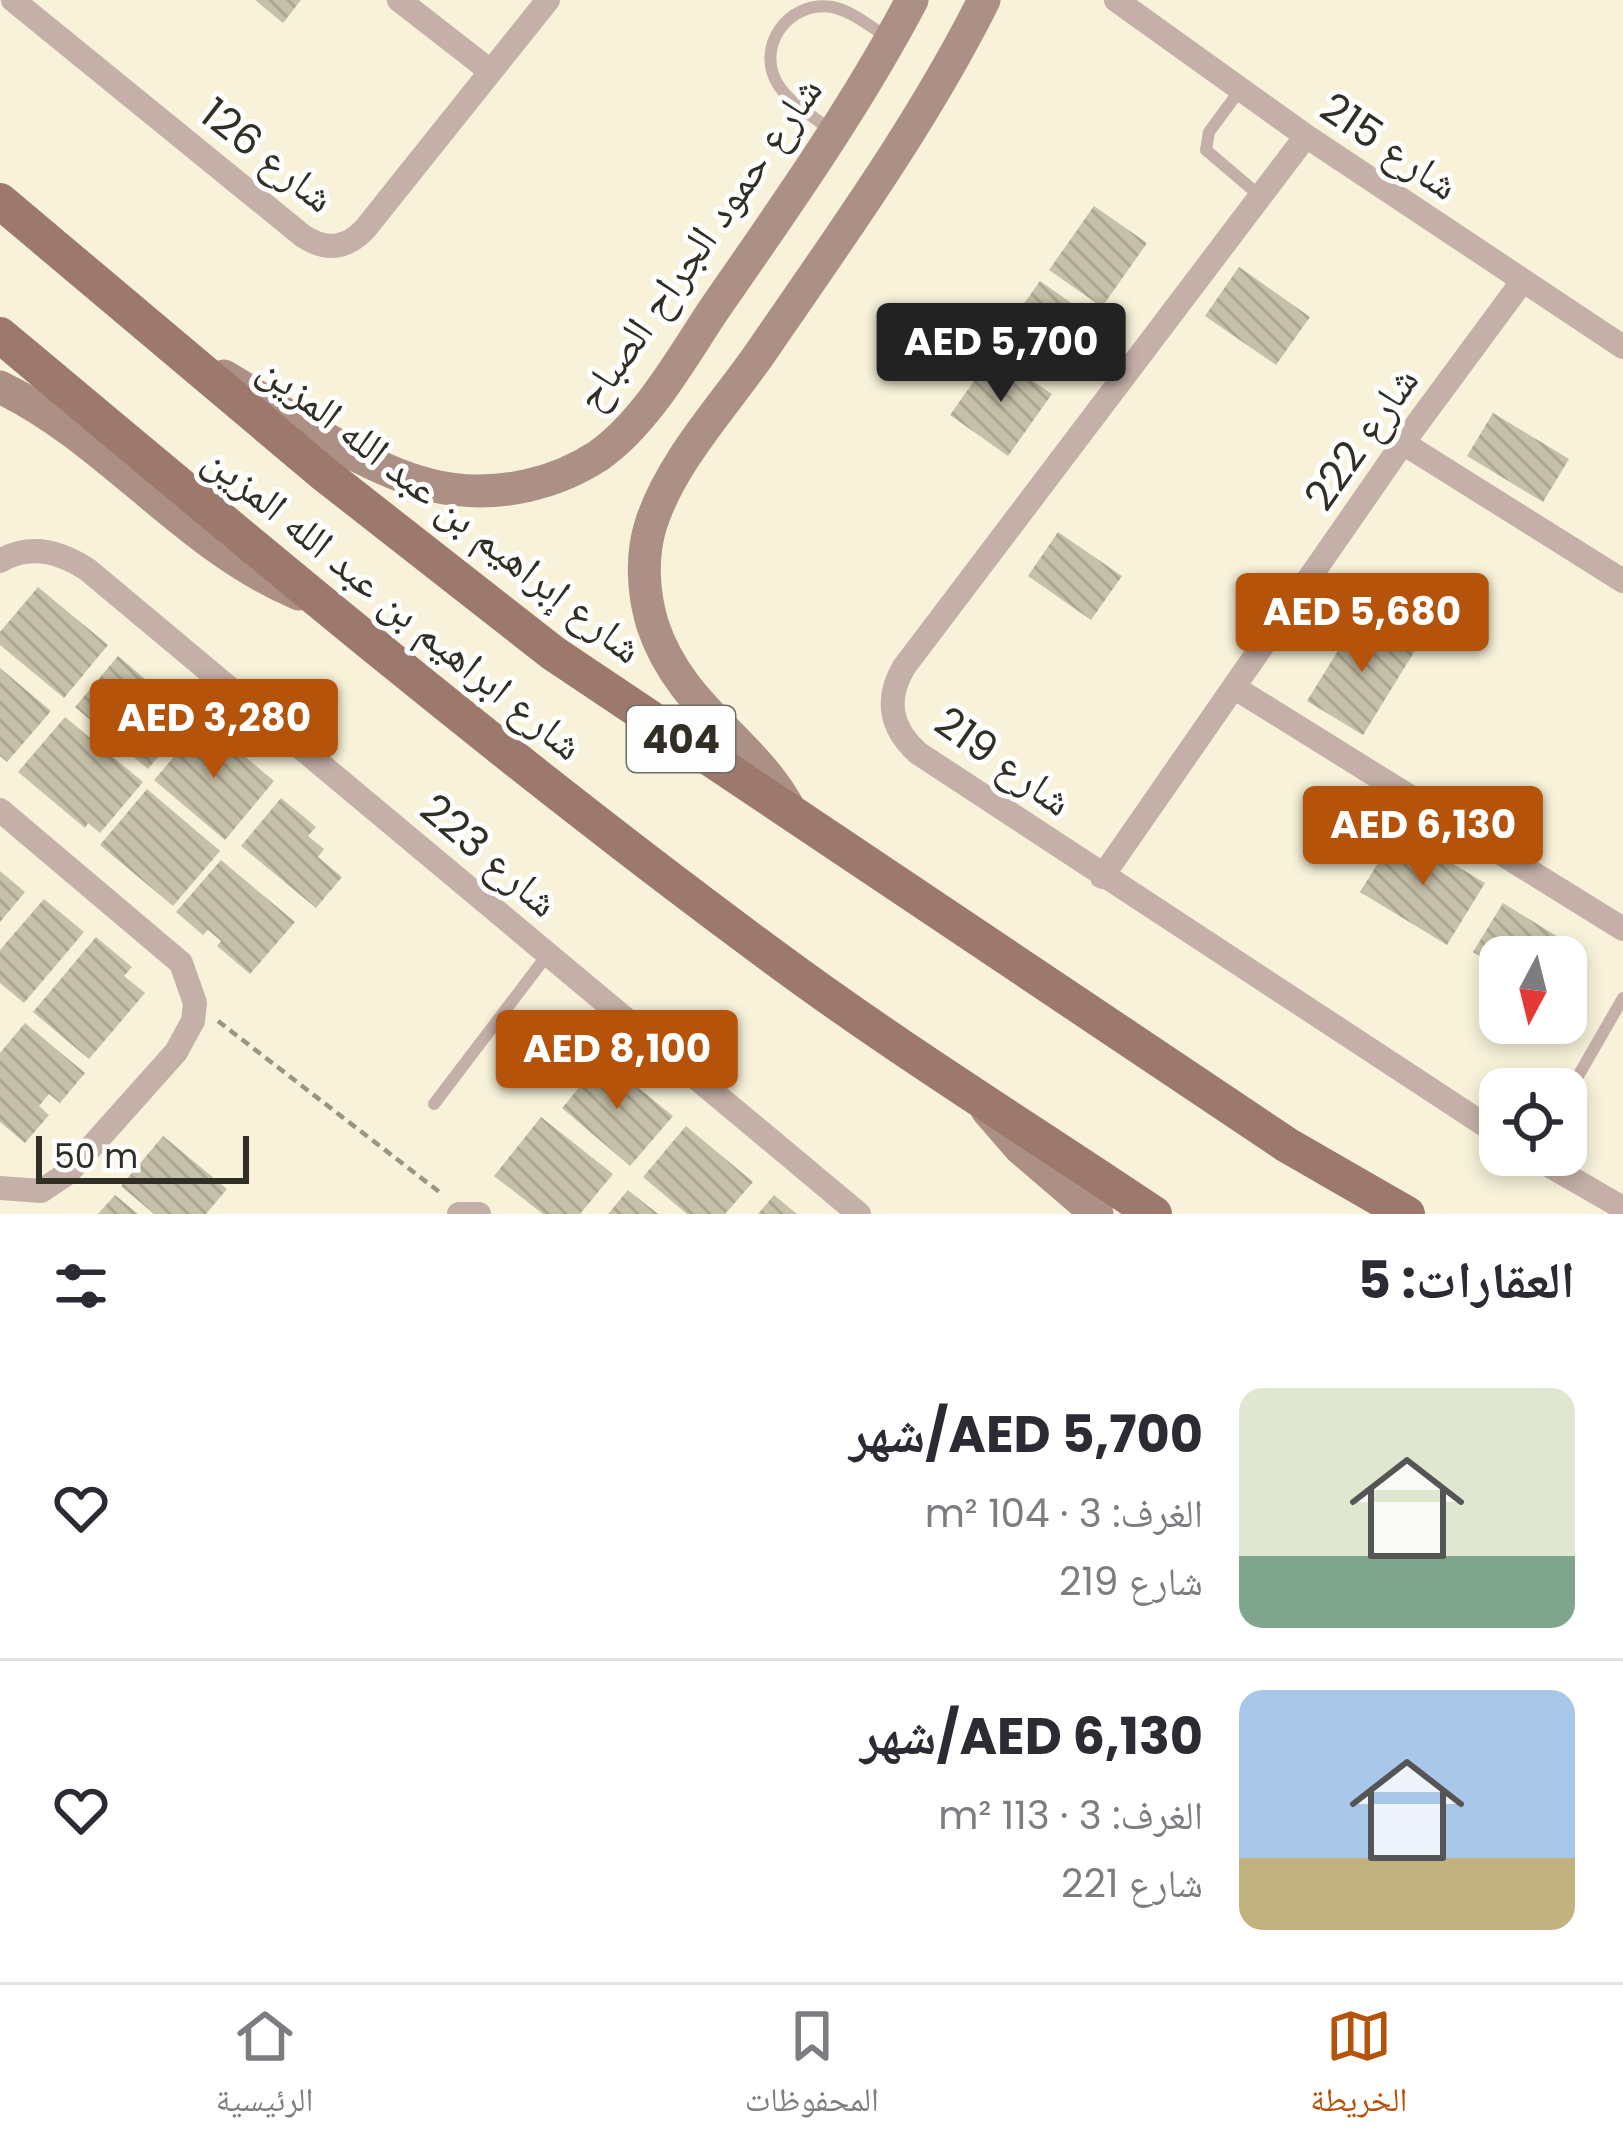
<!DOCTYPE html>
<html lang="ar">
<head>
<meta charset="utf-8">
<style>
  :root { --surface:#fff; --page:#f2f2f3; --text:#2b2b33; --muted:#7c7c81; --line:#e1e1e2; --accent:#b45309 }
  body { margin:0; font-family:Poppins,"Noto Naskh Arabic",sans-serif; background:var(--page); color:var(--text); direction:rtl; height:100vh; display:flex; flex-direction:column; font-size:45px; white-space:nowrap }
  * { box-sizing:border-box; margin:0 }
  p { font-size:39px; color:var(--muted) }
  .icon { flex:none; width:66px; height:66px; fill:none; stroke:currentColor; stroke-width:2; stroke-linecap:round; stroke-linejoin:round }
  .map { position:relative; height:1214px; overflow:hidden; direction:ltr }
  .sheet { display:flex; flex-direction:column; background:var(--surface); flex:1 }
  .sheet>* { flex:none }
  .needle { width:78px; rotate:187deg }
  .controls { position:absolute; left:1479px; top:936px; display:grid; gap:24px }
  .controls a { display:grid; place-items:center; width:108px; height:108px; border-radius:24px; background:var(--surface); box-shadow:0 6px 18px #0003; font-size:60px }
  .scale { position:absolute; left:36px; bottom:30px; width:213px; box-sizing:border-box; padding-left:12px; border:6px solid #312f25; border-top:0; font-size:33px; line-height:42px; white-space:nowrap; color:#312f25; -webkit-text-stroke:9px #fefefe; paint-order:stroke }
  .price { position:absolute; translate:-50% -102px; padding:0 27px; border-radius:12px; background:var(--accent); color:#fff; font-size:39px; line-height:78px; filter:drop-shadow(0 3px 6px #0008) }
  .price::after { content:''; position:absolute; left:50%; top:72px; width:36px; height:27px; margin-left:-18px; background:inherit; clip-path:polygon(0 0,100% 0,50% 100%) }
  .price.on { background:#222; color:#fff }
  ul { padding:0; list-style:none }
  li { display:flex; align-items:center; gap:36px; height:300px; padding:0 48px }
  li+li { border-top:3px solid var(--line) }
  li span { display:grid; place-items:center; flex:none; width:336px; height:240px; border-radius:24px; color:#555 }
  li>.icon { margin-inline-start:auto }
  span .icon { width:144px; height:144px; fill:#fffc; stroke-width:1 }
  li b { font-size:51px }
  h2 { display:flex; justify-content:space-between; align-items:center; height:144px; padding:0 48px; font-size:51px }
  .tab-bar { display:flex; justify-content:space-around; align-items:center; height:168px; border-top:3px solid var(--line); background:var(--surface); font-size:33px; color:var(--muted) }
  .tab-bar a { display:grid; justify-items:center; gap:6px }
  .tab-bar .on { color:var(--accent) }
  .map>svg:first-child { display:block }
  .building { fill:url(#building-back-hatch) }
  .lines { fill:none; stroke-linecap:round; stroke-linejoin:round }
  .path { stroke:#989583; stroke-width:4.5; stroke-dasharray:9 6; stroke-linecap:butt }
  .lane { stroke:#c4b0a8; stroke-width:12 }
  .street { stroke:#c4b0a8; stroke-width:24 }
  .secondary { stroke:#ad9085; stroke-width:33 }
  .primary { stroke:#9c796c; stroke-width:36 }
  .labels { text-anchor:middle; stroke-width:10; stroke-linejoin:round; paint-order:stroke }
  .shield { fill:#fefefe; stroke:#6e6d66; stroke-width:3 }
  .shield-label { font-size:39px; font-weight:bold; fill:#312f25 }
  .street-label { font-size:42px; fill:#312f25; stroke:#fefefe }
</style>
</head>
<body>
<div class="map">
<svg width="1623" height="1214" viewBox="0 0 1623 1214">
  <defs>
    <pattern id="building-back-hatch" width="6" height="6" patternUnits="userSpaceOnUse" patternTransform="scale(3)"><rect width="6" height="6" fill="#c6c0a9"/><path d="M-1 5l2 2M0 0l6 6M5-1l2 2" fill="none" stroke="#aba591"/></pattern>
  </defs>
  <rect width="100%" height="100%" fill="#f7f2d9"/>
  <path class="building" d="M255 0H301L283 23Z
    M1094 206 1147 243 1102 307 1049 270Z
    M1239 267 1310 317 1276 365 1205 316Z
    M1040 281 1090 316 1050 374 999 339Z
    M993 354 1052 394 1008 456 950 415Z
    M1493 413 1569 459 1543 502 1467 456Z
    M1058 532 1122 576 1091 620 1028 576Z
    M38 587 108 645 64 698 0 645V632Z
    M1360 615 1416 649 1363 735 1307 701Z
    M118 656 191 718 148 769 75 707Z
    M0 668 51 711 7 762 0 756Z
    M65 717 143 782 100 833 88 823 85 828 18 772Z
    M204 722 274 781 225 840 154 780Z
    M147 789 220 851 173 906 100 845Z
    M281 798 316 827 308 836 324 849 318 857 342 877 316 908 241 846Z
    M1398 831 1485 883 1447 945 1360 892Z
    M221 860 295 922 250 974 217 946 221 941 208 930 203 935 176 912Z
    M0 871 25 892 0 922Z
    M44 899 84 932 24 1003 0 983V950Z
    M1503 903 1581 951 1566 974V957H1500V968L1473 952Z
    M96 937 132 967 124 976 145 993 89 1059 33 1012Z
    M25 1023 85 1073 60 1103 49 1094 39 1106 49 1115 25 1143 0 1122V1053Z
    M603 1059 673 1116 630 1166 562 1108Z
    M541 1117 613 1174 580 1214H543L494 1176Z
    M686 1126 753 1182 725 1214H687L643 1177Z
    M163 1136 227 1189 206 1214H154L121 1186Z
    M628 1190 658 1214H608Z
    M115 1195 138 1214H98Z
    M774 1195 797 1214H758Z"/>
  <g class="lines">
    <path class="path" d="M218 1021 442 1194"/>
    <path class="lane" d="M1240 90 1209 132 1206 150 1260 196
      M829 129C813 116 791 104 779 86 754 49 787 0 832 7 853 11 872 28 890 39
      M1566 1097 1623 998
      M434 1104 548 954"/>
    <path class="street" d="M13 0 303 236C326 251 346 249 365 229L548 0
      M399 0 489 70
      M1116 0 1306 136 1623 347
      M1306 136 904 667C885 699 890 728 918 753L1500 1135
      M1403 443 1623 581
      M0 561C30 543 61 552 88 570L859 1214
      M1235 688 1623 929
      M0 810 181 963 195 1003 193 1021 176 1052 68 1173 41 1191 0 1188
      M1102 877 1403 443 1521 283
      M1531 1155 1623 1208
      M459 1214H479"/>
    <path class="secondary" d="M224 376C289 414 375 479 451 489 501 496 555 484 598 456 645 423 680 361 711 314 782 211 854 110 912 0
      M0 387C110 440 186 547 299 594
      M791 812C754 740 680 710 652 623 643 592 641 555 651 524 671 462 722 408 759 355 837 241 922 124 984 0
      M987 1110 1020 1148 1097 1214"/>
    <path class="primary" d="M0 201 323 473 553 653 1287 1145 1407 1214
      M0 335C253 547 505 759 771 955 895 1047 1026 1128 1154 1214"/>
  </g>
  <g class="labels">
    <rect class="shield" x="627" y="706" width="108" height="66" rx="9"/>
    <g class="shield-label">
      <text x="681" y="753">404</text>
    </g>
    <g class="street-label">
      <text transform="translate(1390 146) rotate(34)" y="15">شارع 215</text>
      <text transform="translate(268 155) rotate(38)" y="15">شارع 126</text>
      <text transform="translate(698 243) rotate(-55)" y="15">شارع حمود الجراح الصباح</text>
      <text transform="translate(1361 438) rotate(-55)" y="15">شارع 222</text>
      <text transform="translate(451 508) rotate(38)" y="15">شارع إبراهيم بن عبد الله المزين</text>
      <text transform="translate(394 602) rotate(39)" y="15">شارع ابراهيم بن عبد الله المزين</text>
      <text transform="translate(1004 761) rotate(35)" y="15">شارع 219</text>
      <text transform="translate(490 855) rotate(40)" y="15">شارع 223</text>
    </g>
  </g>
</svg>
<div class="controls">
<a><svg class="needle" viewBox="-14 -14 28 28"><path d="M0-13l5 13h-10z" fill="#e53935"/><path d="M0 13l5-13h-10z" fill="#7c7c81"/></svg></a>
<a><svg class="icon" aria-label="locate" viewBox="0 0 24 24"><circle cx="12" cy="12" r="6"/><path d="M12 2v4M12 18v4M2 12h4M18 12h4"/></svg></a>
</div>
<div class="scale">50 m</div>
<b class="price on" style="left:1001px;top:405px">AED 5,700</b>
<b class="price" style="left:1362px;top:675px">AED 5,680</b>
<b class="price" style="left:214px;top:781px">AED 3,280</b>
<b class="price" style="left:1423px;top:888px">AED 6,130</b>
<b class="price" style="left:617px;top:1112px">AED 8,100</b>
</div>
<section class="sheet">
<h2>العقارات: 5<svg class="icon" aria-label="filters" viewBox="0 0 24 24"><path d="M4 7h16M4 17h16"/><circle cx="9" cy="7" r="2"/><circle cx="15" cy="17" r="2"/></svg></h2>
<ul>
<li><span style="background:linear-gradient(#dfe7d0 70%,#7fa58c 0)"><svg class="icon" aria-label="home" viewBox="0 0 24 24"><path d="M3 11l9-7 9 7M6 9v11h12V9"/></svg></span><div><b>AED 5,700/شهر</b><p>الغرف: 3 · 104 m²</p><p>شارع 219</p></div><svg class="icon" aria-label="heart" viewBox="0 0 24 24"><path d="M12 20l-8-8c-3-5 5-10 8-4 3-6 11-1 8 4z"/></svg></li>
<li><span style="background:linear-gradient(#a9c7e8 70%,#c2b280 0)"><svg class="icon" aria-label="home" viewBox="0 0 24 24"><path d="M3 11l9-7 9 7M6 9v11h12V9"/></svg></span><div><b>AED 6,130/شهر</b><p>الغرف: 3 · 113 m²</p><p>شارع 221</p></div><svg class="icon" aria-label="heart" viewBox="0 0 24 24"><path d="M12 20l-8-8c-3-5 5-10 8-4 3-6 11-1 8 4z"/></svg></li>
</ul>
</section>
<nav class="tab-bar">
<a class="on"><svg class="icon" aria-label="map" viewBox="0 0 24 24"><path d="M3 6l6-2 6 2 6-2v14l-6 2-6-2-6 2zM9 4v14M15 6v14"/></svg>الخريطة</a>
<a><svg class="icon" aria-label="saved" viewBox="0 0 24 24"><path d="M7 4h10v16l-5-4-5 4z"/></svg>المحفوظات</a>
<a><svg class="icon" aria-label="home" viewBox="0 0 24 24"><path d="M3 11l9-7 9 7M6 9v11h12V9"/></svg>الرئيسية</a>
</nav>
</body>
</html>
